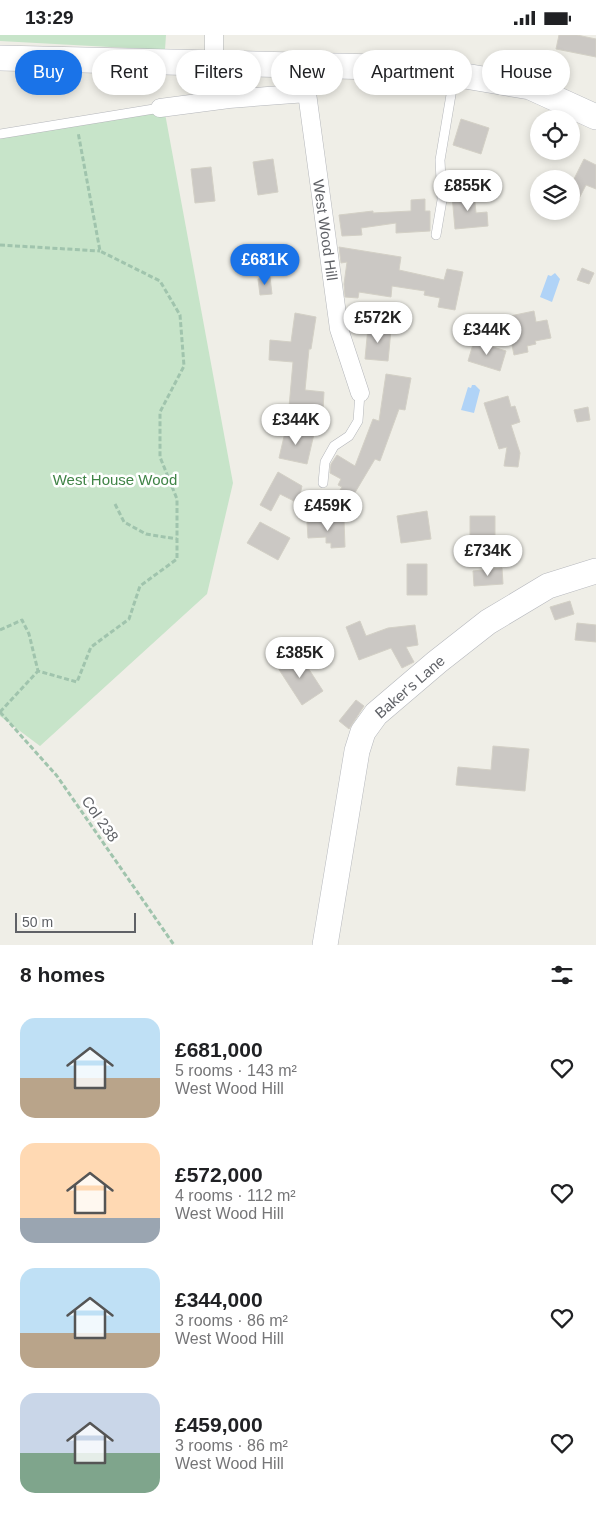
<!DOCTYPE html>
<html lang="en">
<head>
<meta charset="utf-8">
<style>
  :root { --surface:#fff; --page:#f6f6f6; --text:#202124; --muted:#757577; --accent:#1a73e8 }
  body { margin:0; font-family:Arial,sans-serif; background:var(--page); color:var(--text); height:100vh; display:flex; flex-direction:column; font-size:19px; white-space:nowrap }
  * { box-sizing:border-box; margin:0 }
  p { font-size:16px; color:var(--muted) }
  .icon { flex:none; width:28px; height:28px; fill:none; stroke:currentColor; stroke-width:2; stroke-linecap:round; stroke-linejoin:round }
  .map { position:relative; height:910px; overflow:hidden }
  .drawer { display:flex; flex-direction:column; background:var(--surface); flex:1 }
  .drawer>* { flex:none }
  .top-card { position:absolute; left:15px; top:15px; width:566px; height:45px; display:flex; gap:10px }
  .fabs { position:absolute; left:530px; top:75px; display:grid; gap:10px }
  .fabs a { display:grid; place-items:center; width:50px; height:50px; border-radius:50%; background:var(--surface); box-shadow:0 2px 8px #0003; font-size:25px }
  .scale { position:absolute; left:15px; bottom:12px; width:121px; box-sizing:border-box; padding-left:5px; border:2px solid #5f6166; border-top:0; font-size:14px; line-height:18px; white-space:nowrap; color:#5f6166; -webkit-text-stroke:4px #fff; paint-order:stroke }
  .price { position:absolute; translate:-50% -42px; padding:0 11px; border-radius:18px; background:#fff; color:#222; font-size:16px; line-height:32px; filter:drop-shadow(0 1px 2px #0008) }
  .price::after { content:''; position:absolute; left:50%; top:30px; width:15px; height:11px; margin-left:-8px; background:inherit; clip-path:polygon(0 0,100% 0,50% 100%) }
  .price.active { background:var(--accent); color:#fff }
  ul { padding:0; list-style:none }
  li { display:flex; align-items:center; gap:15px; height:125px; padding:0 20px }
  li span { display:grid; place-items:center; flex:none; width:140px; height:100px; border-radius:15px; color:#555 }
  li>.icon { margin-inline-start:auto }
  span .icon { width:60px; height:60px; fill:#fffc; stroke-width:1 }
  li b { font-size:21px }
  h2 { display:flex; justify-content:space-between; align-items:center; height:60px; padding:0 20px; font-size:21px }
  .chip { padding:0 18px; border-radius:22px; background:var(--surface); box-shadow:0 2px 8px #0003; font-size:18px; line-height:45px }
  .chip.active { background:var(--accent); color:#fff }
  .status { display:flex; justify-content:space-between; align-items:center; height:35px; padding:0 25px; background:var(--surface); direction:ltr }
  .status svg { height:14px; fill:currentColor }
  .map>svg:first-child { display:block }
  .green { fill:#c7e4c9 }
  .water { fill:#b0d3f7 }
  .building { fill:#cbc8c4; stroke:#d3d0c6 }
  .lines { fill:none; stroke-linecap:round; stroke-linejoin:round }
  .lane-casing { stroke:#b4b6ba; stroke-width:10 }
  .street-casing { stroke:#b4b6ba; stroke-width:19 }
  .secondary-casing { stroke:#b6b8bd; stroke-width:26 }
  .path { stroke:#a0c4ad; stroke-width:3; stroke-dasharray:5 2.5; stroke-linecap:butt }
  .lane { stroke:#fff; stroke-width:9 }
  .street { stroke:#fff; stroke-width:18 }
  .secondary { stroke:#fff; stroke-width:25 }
  .labels { text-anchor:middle; stroke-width:5; stroke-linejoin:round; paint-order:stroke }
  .street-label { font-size:15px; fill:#5f6166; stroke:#fff }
  .park-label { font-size:15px; fill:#408447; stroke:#fff }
</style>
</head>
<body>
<div class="status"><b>13:29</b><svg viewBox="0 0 49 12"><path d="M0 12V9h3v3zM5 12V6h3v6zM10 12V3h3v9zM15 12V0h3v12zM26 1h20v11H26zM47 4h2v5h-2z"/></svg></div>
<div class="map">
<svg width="596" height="910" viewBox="0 0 596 910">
  <rect width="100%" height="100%" fill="#efeee7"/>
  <path class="green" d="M0 0H166L165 15 0 6Z
    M164 73 233 448 207 559 40 711 0 681V99Z"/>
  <path class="water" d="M555 238 560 244 552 267 540 262 548 240 551 241Z
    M472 350H475L480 355 474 378 461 375 468 352 471 353Z"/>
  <path class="building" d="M559 0H577L596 4V22L556 14Z
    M461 84 489 93 481 119 453 110Z
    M273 124 278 157 258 160 253 127Z
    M584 124 596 130V154L586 150 571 179V150Z
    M211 132 215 166 195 168 191 134Z
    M474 158 476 178 487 177 488 191 455 194 452 160Z
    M425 164V176H430V196L396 198V188L361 193 362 200 342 201 339 180 373 176V178L411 176V165Z
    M339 212 401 222 399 235 444 245 447 234 463 237 455 275 438 272 440 263 424 260 425 256 392 251 391 262 359 257 358 263 345 262 344 249 347 227 341 228Z
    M582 233 594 238 589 249 577 245Z
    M270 242 272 259 260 260 258 244Z
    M534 276 536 287 547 285 551 303 535 306 536 309 527 311 528 317 514 320 508 291 512 290 510 281Z
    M295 278 316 282 311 314H309L305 355 324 357 323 375 289 372 293 327 269 325 270 305 291 307Z
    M368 292 391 295 388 326 365 324Z
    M474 306 506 316 500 336 468 326Z
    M386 339 411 343 405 375 399 374 380 426 375 424 347 471 334 464 342 452 338 450 341 444 330 438 331 429 337 420 355 431 373 384 379 386Z
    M508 361 511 372 515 371 520 387 511 390 520 418 518 432 504 431 507 412 499 414 484 368Z
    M588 372 590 385 577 387 574 375Z
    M286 393 314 399 307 429 279 423Z
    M278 437 302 451 298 468 280 459 271 476 260 470Z
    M427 476 431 504 401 508 397 481Z
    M470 481H495V511H470Z
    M344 485 345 512 331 513V508H326V502L308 503 307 487Z
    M260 487 290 503 278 525 247 508Z
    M407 529H427V560H407Z
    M502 533 503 549 474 551 473 536Z
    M570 566 574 579 555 585 550 572Z
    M360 586 366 601 388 593 415 590 418 610 406 612 414 627 402 633 391 613 359 625 346 592Z
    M577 588 596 590V607L575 605Z
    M299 619 323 656 302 670 278 633Z
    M356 665 364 671 349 694 339 686Z
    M493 711 529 714 525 756 456 750 458 732 491 735Z"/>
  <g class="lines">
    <defs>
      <path id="lane" d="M0 99 160 73
        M436 200 442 165 440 125 454 42
        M323 448 325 427 334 411 349 401 358 386 360 358"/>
      <path id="street" d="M214 0V28
        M308 30 307 58 339 294 360 358
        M160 73 229 64 307 58"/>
      <path id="secondary" d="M0 23 418 33 530 52 596 82
        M325 910 357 716 363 697 376 679 437 627 488 587 548 551 596 536"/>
    </defs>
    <use href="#lane" class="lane-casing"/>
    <use href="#street" class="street-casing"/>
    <use href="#secondary" class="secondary-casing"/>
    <path class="path" d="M0 210 100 216
      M115 469 124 487 146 499 177 504
      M0 595 22 585 29 599 38 636 77 647 91 612 129 584 140 551 177 524V464L160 422V377L184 331 180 280 160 246 100 216 78 97
      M0 677 57 741 174 910
      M0 677 38 636"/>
    <use href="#lane" class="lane"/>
    <use href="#street" class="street"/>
    <use href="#secondary" class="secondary"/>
  </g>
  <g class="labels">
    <g class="street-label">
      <text transform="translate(325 195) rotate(82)" y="5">West Wood Hill</text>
      <text transform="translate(410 652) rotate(-41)" y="5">Baker's Lane</text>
      <text transform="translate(100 784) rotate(55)" y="5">Col 238</text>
    </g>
    <g class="park-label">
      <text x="115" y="450">West House Wood</text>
    </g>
  </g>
</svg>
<div class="fabs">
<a><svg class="icon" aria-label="locate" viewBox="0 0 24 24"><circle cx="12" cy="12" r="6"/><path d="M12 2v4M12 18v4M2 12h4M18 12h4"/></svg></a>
<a><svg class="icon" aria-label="layers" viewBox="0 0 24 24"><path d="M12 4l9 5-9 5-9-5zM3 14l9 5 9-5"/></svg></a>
</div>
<div class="scale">50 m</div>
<b class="price" style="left:468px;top:177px">£855K</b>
<b class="price active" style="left:265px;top:251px">£681K</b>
<b class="price" style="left:378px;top:309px">£572K</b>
<b class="price" style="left:487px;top:321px">£344K</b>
<b class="price" style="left:296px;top:411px">£344K</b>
<b class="price" style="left:328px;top:497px">£459K</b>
<b class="price" style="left:488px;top:542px">£734K</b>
<b class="price" style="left:300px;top:644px">£385K</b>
<div class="top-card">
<a class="chip active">Buy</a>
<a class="chip">Rent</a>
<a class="chip">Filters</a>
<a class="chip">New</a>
<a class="chip">Apartment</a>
<a class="chip">House</a>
</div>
</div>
<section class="drawer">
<h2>8 homes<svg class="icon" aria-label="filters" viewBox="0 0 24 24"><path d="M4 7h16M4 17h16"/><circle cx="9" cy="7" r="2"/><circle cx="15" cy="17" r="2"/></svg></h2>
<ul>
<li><span style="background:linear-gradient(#bfe0f5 60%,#b9a48a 0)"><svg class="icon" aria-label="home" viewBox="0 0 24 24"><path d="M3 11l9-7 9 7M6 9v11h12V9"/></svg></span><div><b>£681,000</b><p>5 rooms · 143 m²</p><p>West Wood Hill</p></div><svg class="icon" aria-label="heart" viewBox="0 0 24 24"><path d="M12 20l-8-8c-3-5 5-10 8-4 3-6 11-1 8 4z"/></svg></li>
<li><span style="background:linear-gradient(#ffd9b3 75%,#9aa5b1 0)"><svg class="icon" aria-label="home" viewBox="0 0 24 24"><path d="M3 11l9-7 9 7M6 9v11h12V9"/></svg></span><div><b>£572,000</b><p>4 rooms · 112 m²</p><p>West Wood Hill</p></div><svg class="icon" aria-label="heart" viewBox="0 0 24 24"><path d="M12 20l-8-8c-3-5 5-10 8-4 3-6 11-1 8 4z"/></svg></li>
<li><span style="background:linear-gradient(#bfe0f5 65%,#b9a48a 0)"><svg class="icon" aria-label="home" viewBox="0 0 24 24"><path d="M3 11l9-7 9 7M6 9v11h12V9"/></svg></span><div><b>£344,000</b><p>3 rooms · 86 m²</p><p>West Wood Hill</p></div><svg class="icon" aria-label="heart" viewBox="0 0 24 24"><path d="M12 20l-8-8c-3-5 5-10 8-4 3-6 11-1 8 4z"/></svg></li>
<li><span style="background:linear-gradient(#c9d6e8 60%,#7fa58c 0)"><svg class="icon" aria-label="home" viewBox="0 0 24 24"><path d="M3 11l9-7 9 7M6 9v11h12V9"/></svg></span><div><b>£459,000</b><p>3 rooms · 86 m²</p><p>West Wood Hill</p></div><svg class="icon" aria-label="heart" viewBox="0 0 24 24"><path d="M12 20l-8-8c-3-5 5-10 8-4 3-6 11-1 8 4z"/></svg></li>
</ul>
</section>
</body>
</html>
